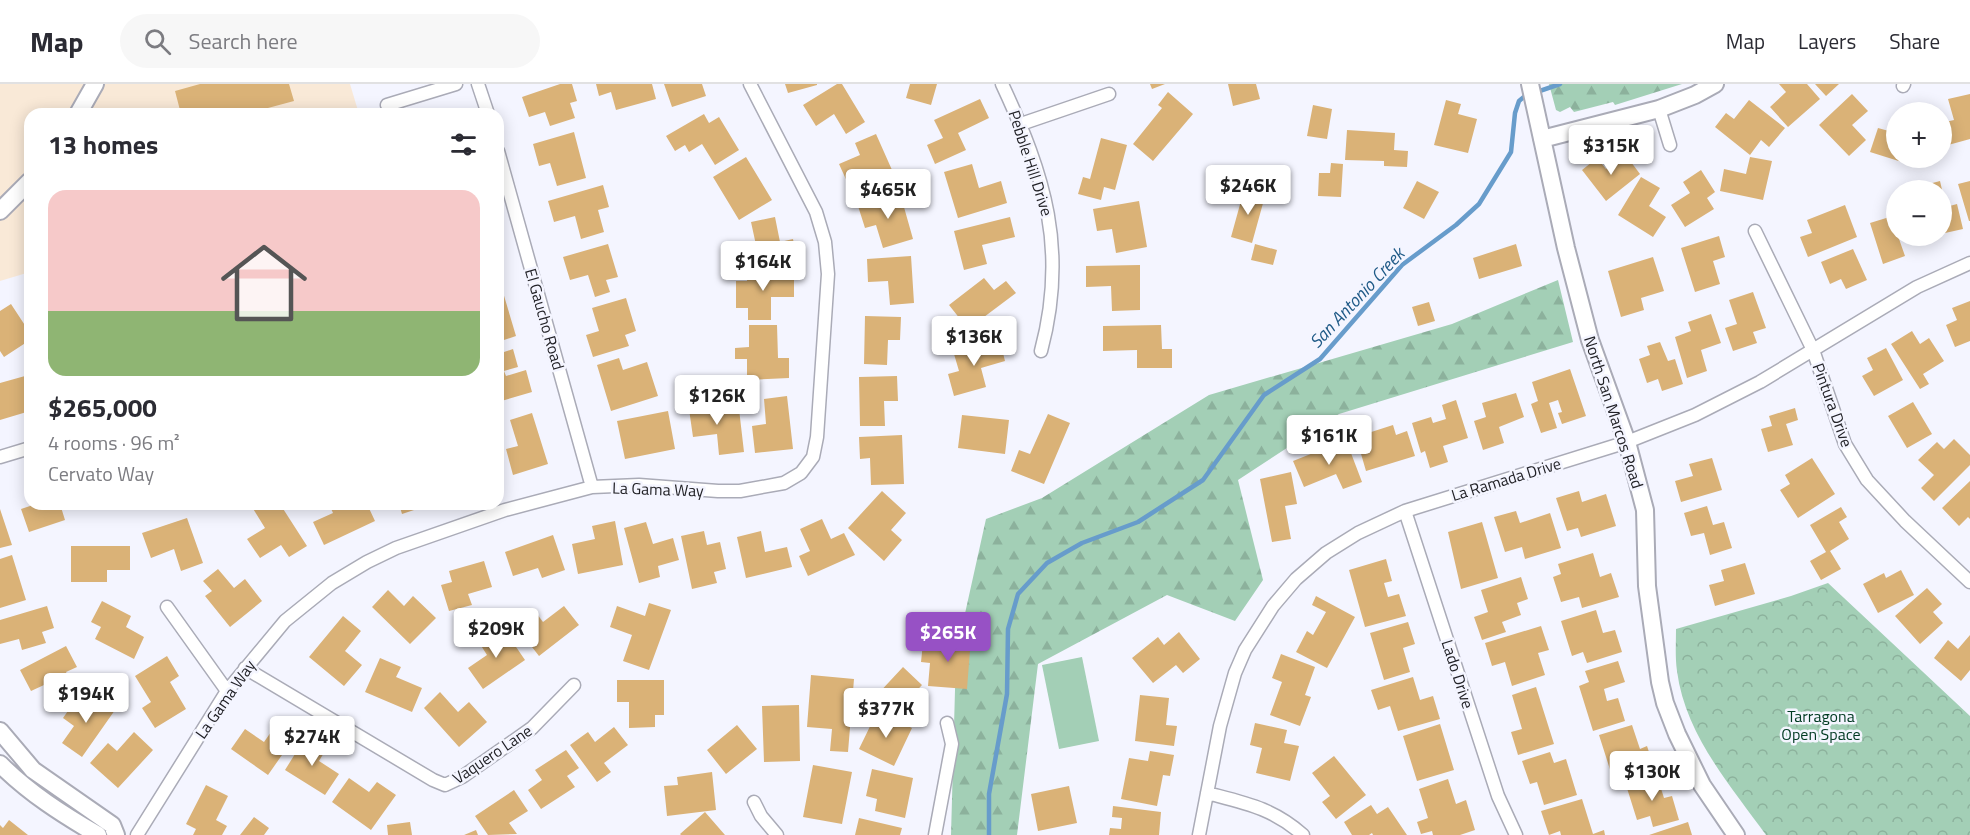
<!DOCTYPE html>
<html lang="en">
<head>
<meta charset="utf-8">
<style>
  :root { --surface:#fff; --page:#f7f7f7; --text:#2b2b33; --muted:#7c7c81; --line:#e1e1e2; --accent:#9751c5 }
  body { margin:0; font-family:"Titillium Web",sans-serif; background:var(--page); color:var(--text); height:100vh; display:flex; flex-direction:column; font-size:22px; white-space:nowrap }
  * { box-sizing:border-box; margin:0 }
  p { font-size:20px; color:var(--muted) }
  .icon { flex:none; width:33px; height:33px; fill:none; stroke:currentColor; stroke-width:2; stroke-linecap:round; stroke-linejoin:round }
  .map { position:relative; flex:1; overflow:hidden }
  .sheet { position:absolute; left:24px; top:24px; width:480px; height:402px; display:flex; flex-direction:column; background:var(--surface); border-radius:18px; box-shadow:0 3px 15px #0003 }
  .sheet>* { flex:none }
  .buttons { position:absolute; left:1886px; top:18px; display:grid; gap:12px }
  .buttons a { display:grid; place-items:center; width:66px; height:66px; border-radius:50%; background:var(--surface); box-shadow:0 3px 15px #0003; font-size:30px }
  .price { position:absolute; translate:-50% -51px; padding:0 14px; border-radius:6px; background:#fff; color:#222; font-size:20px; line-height:39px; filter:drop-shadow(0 2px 3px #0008) }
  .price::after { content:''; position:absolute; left:50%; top:36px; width:18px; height:14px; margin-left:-9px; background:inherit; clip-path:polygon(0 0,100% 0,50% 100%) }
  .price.on { background:var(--accent); color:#fff }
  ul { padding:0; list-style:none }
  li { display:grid; align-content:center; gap:12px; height:318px; padding:0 24px }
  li+li { border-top:2px solid var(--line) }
  li span { display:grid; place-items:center; height:186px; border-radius:18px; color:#555 }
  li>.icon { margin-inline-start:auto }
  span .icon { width:108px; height:108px; fill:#fffc; stroke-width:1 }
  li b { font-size:26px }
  h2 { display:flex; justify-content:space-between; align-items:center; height:72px; padding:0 24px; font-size:26px }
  header { display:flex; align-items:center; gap:36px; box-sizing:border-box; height:84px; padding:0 30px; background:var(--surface); border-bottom:2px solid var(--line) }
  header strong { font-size:28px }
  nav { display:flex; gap:33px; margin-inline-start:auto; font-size:21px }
  .search { width:420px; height:54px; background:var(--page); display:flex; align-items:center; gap:15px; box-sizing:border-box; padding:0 21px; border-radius:33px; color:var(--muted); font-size:22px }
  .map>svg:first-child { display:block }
  .commercial { fill:#f9e9d7 }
  .forest { fill:url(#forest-firs) }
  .park { fill:url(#park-crowns) }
  .pitch { fill:#a3cfb6 }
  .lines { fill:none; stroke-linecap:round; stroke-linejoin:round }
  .stream { stroke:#679ccb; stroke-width:4.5 }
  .building { fill:#dab277 }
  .street-casing { stroke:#aaabb7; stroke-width:15 }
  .secondary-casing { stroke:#aaabb7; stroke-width:20 }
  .street { stroke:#fff; stroke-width:12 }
  .secondary { stroke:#fff; stroke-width:16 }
  .labels { text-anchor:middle; stroke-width:5; stroke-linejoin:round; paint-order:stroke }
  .street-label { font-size:16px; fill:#222227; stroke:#f4f5ff }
  .park-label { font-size:16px; fill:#003a22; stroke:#f4f5ff }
  .water-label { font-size:18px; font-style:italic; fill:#1f5a87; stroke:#f4f5ff }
</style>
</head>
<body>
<header>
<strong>Map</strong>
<div class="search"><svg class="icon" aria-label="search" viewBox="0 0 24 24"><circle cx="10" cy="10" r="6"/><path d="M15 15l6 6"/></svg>Search here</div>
<nav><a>Map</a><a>Layers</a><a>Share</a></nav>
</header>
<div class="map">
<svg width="1970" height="751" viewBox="0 0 1970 751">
  <defs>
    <pattern id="forest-firs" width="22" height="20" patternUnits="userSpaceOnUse" patternTransform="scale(1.5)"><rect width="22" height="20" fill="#a3cfb6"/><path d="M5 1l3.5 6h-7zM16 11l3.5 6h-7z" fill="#8cb19c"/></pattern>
    <pattern id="park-crowns" width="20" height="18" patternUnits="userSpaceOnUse" patternTransform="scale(1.5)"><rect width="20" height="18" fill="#a3cfb6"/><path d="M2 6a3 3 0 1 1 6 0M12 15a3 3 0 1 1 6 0" fill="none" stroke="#8cb19c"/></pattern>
  </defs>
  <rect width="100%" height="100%" fill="#f4f5ff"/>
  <path class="commercial" d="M0 0H350L359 30H30V188L0 197Z"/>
  <path class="forest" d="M1549 0H1682L1615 21 1613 18 1574 28 1570 23 1560 28 1556 26Z
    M1558 196 1573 258 1339 330 1238 396 1263 496 1235 537 1167 511 1038 580 1017 751H951L956 570 986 435 1042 414 1209 311 1452 240Z"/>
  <path class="park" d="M1828 499 1970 632V751H1766C1730 701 1685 650 1677 587 1675 573 1676 559 1676 545L1791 512Z"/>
  <path class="pitch" d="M1082 573 1099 657 1059 665 1042 581Z"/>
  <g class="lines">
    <path class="stream" d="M989 751V710L1007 610 1008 545 1018 510 1047 479 1082 459 1138 438 1203 396 1264 311 1320 275 1402 181 1456 141 1479 120 1511 68 1515 29 1519 17 1525 12 1560 0"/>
  </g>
  <path class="building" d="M200 0H289L294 17 246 30H181L175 7Z
    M560 0H572L577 17 570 19 575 34 550 42 545 28 529 33 522 13Z
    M596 0H652L656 15 616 26 611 8 599 12Z
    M664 0H702L706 12 672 23Z
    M785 0H817V1L788 9Z
    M837 0H842L865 38 846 50 834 30 816 42 803 21Z
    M910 0H937L931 21 906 14Z
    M1150 0H1165L1152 5Z
    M1228 0H1256L1260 15 1233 22Z
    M1779 0H1807L1820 15 1788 43 1770 23 1786 8Z
    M1815 0H1839L1826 12Z
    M1168 8 1193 30 1153 77 1133 60 1162 24 1158 21Z
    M1852 10 1868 27 1852 41 1866 56 1849 72 1819 41Z
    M1970 10V55L1941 63V39L1954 36 1948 15Z
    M980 15 989 34 958 49 966 66 935 80 927 61 943 54 934 36Z
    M1446 16 1461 20 1458 30 1477 35 1468 69 1434 61Z
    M1749 16 1785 44 1769 63 1761 56 1750 71 1715 43 1726 29 1734 35Z
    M1313 21 1332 25 1327 55 1307 52Z
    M704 30 709 39 719 33 739 66 715 81 702 60 689 68 685 61 675 67 666 52Z
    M1878 44 1896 49V74H1907L1905 79 1870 68Z
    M1347 46 1395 49 1394 66 1408 67 1407 83 1384 82V77L1345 76Z
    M574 48 586 94 557 102 550 79 539 82 533 60Z
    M876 50 896 95 874 105 869 93 849 102 839 80 860 71 855 59Z
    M1101 54 1127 61 1115 106 1104 103 1101 116 1078 110 1083 93 1090 95Z
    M1625 70 1640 90 1606 117 1582 86 1597 74 1606 85Z
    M746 73 772 116 739 136 713 93Z
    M1750 73 1772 77 1763 116 1720 107 1724 85 1746 90Z
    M1331 79 1343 80 1341 113 1318 112 1319 89H1330Z
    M972 80 979 104 1001 97 1007 119 958 134 944 88Z
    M1701 86 1715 108 1707 114 1714 125 1685 143 1671 121 1690 109 1683 98Z
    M1641 93 1660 104 1649 122 1666 133 1653 153 1618 131Z
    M1417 97 1439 108 1424 135 1403 124Z
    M1940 97 1946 123 1957 120 1963 145 1945 149 1942 139 1941 140V106H1906Z
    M1970 97V137H1969L1958 100Z
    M603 101 609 123 598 126 604 148 581 155 575 132 554 138 548 117Z
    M1244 106 1265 112 1252 159 1231 153Z
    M900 109 913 155 883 164 876 141 865 144 858 122Z
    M1139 117 1147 163 1116 169 1112 145 1097 147 1093 125Z
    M1845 121 1857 153 1808 173 1800 153 1812 149 1807 136Z
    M1896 131V152H1898L1905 172 1883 180 1870 139Z
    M775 133 780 158 793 155 796 170 748 180 745 163 756 161 751 138Z
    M1010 133 1015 153 982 161 987 180 964 186 954 147Z
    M1719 152 1725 173 1713 177 1720 200 1695 208 1681 164Z
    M608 160 618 193 606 196 610 208 595 213 588 191 570 196 563 173Z
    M1255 160 1277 166 1273 181 1251 176Z
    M1516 160 1522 182 1479 195 1473 174Z
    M1853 165 1867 196 1846 205 1841 195 1830 200 1821 178Z
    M911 172 914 219 890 221 888 197 868 198 867 175Z
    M1653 173 1664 207 1641 214 1644 226 1621 233 1608 187Z
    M1140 181V226L1112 227 1111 202 1086 203V182Z
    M748 187H794V213H771V236H748V224H736V197H747Z
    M984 194 994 206 1006 197 1016 209 968 245 949 221Z
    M502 205 516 252 498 258V207Z
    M1753 208 1766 244 1753 248 1757 259 1733 267 1725 244 1737 240 1729 216Z
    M626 214 636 247 625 251 629 262 593 273 586 251 599 247 592 224Z
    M1970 217V257L1955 263 1946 241 1957 236 1952 224Z
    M1429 218 1435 237 1418 242 1412 223Z
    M11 220 30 249V256L4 273 0 267V227Z
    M1711 230 1721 259 1701 266 1707 287 1687 294 1675 253 1691 247 1688 238Z
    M865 232 901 233 900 256H888L887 281 864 280Z
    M749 241H777L778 274H789V294L747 296V275H735V264L749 263Z
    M1161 241 1162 265H1172V284H1137V266L1103 267V242Z
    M1912 247 1920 260 1929 254 1944 277 1923 290 1929 300 1920 305 1891 260Z
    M1000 257 1005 277 981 284 986 303 954 312 948 290 959 287 954 270Z
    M1660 258 1668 277 1675 275 1683 300 1662 307 1658 295 1647 299 1639 275 1650 271 1647 262Z
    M1886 264 1903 296 1874 312 1862 292 1873 286 1867 274Z
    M513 265 518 283 504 287 506 292 526 286 532 308 498 318V270Z
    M619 274 623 286 647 278 658 312 611 327 597 281Z
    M1570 285 1586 332 1562 340 1558 329 1562 328 1558 316 1549 319 1557 344 1541 349 1531 320 1538 317 1532 298Z
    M25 292 30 308V327L0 336V299Z
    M897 292 898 317H884L885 342H860L859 293Z
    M1516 309 1524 333 1499 343 1504 359 1483 366 1474 337 1486 333 1482 319Z
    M787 312 793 365 755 369 752 342 766 340 764 315Z
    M713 315 714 328 739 325 744 368 719 371 717 350 693 353 688 318Z
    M1456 316 1468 354 1443 362 1448 378 1430 384 1425 367 1421 369 1412 339 1431 333 1433 339 1446 335 1442 321Z
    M1913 318 1932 350 1907 364 1888 332Z
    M1795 324 1798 336 1786 340 1793 361 1768 368 1761 345 1772 342 1769 332Z
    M668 327 675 365 625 375 617 337Z
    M532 329 548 380 513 391 506 365 518 362 510 336Z
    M1048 330 1070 339 1044 400 1011 387 1019 366 1030 370Z
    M962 331 1009 336 1005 370 958 364Z
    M1393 341 1396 351 1407 347 1415 372 1366 387 1359 363 1368 360 1365 350Z
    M902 351 904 400 871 401 870 374 860 375 859 353Z
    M1954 355 1970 371V381L1934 417 1921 404 1934 391 1918 376 1937 358 1944 365Z
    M1346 356 1362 398 1343 405 1336 390 1304 403 1293 377Z
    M1712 374 1722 406 1681 418 1675 397 1693 392 1689 380Z
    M1812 374 1835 410 1798 434 1780 406 1790 400 1785 391Z
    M1291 388 1297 420 1285 422 1291 455 1272 458 1260 395Z
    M1970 397V435L1968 433 1959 442 1942 424Z
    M882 407 906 429 891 446 902 456 884 477 848 444Z
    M1579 407 1582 418 1606 410 1616 442 1581 453 1578 444 1567 447 1556 414Z
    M36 420H60L65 436 29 448 21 425Z
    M96 420H113V421L98 425Z
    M256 420H280L307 462 289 473 281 461 260 474 247 455 265 444 252 423Z
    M329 420H367L375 437 324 461 313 438 333 429Z
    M399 420H425L426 422 402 430Z
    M1707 422 1713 441 1724 438 1732 464 1710 471 1704 449 1691 452 1684 429Z
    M1841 423 1847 433 1839 438 1849 455 1830 467 1841 485 1821 496 1810 477 1826 468 1810 441Z
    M0 425 12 461 0 464Z
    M1516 427 1520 439 1550 429 1561 464 1525 475 1522 463 1505 468 1494 433Z
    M187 434 203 479 181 487 174 465 151 474 142 449Z
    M822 435 831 455 844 449 855 471 808 492 799 472 810 467 800 445Z
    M615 437 623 481 578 490 572 460 595 455 592 442Z
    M646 438 653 460 673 454 679 476 658 482 660 493 639 499 624 444Z
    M1482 438 1498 494 1461 505 1448 448Z
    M704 447 707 461 720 458 726 485 714 488 717 499 692 505 681 452Z
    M761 447 765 468 787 463 792 483 746 494 737 453Z
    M553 451 565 486 542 494 538 484 513 492 505 468Z
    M71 462H130V486H107V498H71Z
    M1593 469 1600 493 1611 489 1619 513 1582 524 1579 513 1561 518 1553 493 1561 490 1558 480Z
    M12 471 26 516 0 524V475Z
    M1386 475 1392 497 1384 499 1388 513 1399 510 1406 532 1365 543 1349 486Z
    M484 477 492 503 468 510 472 521 449 527 441 501 452 498 449 487Z
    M1745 479 1755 510 1715 522 1709 501 1724 497 1721 486Z
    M218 485 234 504 245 495 262 517 230 543 205 512 212 507 203 497Z
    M1901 486 1914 511 1878 529 1863 500 1884 489 1886 494Z
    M1521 493 1528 515 1517 519 1521 531 1502 538 1506 548 1482 556 1474 533 1488 528 1481 506Z
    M1927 504 1942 520 1933 528 1943 539 1920 560 1895 532Z
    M388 506 404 522 413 512 436 534 410 560 372 523Z
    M1316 512 1355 533 1327 584 1296 568 1307 547 1313 551 1326 528 1312 521Z
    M102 517 131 532 126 543 144 553 134 575 95 555 101 543 91 538Z
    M649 519 671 526 649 586 623 577 632 551 610 543 617 522 645 532Z
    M47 522 54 544 42 548 46 559 22 566 19 555 0 560V536Z
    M564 522 579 541 539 572 518 545 537 530 543 538Z
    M1596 526 1603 549 1615 546 1622 568 1587 579 1583 568 1572 572 1561 537Z
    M343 532 361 547 345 567 362 581 344 602 309 573Z
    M1408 538 1415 560 1403 564 1410 588 1384 596 1370 549Z
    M1541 542 1549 566 1538 569 1545 591 1512 602 1505 578 1492 582 1485 559Z
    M503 544 525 576 483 605 468 584 487 571 480 560Z
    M1179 548 1200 575 1183 589 1176 581 1153 599 1132 574 1158 553 1164 561Z
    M949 551 971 553 967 605 928 602 930 579 921 578 923 559 948 561Z
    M1970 551V586L1961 597 1934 574 1948 556 1958 565Z
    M66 562 77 583 66 588 72 600 49 612 44 601 31 607 20 586Z
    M1281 570 1315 583 1305 611 1311 613 1300 642 1270 631 1282 598 1272 594Z
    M167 572 179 592 170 598 186 625 155 644 142 624 151 618 135 592Z
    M380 574 401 583 396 593 422 604 412 628 365 608Z
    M1618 577 1625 598 1604 605 1607 617 1618 614 1625 637 1593 647 1579 602 1589 598 1585 587Z
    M903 583 922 601 895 630 876 612Z
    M811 591 854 595 848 668 830 667 832 645 807 643Z
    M1413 593 1420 616 1433 612 1440 635 1398 647 1390 622 1378 626 1371 606Z
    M617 596H664V631H655V643L629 644V618H617Z
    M1536 603 1554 660 1518 671 1511 648 1522 645 1512 611Z
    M440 608 458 628 469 618 487 638 459 663 424 624Z
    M1140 611 1169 614 1166 641 1177 642 1174 662 1135 657Z
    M95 612 115 626 82 673 62 659 74 642 63 634 77 614 88 621Z
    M799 621 800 677 764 678 762 622Z
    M877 628 912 644 894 682 859 665Z
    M278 638 296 651 268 691 231 665 245 645 264 658Z
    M1255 639 1287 646 1284 659 1299 662 1290 697 1256 689 1262 664 1250 661Z
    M1440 640 1454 686 1417 697 1403 652Z
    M737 641 757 665 726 690 707 666Z
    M1632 641 1640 665 1647 662 1655 686 1614 698 1599 651Z
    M614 643 628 661 604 679 611 688 597 698 570 661 588 648 595 658Z
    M134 648 153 666 118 704 90 679 108 659 117 667Z
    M305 654 325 667 319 677 339 690 325 711 285 686Z
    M566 666 579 684 567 692 575 703 541 725 528 706 542 696 535 686Z
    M1150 667 1174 671 1170 692 1163 691 1157 722 1121 715 1129 674 1148 677Z
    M1550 668 1554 679 1566 675 1577 711 1544 721 1537 698 1530 700 1522 677Z
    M1334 672 1366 711 1336 735 1322 718 1330 712 1312 689Z
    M813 681 852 688 842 740 803 733Z
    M872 685 913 694 905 734 875 727 877 715 866 712Z
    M712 688 716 726 667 732 664 702 678 701 677 693Z
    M1657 692 1664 714 1672 712 1679 736 1653 743 1650 732 1637 736 1626 701Z
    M349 694 369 708 377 698 396 711 371 746 332 718Z
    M1448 695 1456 720 1466 716 1475 746 1460 751H1433L1432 747 1421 750 1417 738 1428 734 1419 705Z
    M206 701 228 712 216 736 227 742 222 751H193L196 745 186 740Z
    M1069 702 1077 739 1038 747 1031 710Z
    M514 706 528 727 509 739 517 750 488 751 475 732Z
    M1582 715 1593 750 1604 746 1605 751H1561L1560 747 1549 751 1541 727Z
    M1371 721 1377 730 1388 723 1407 751H1373L1372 749 1369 751H1352L1344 738Z
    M1113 722 1161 728 1159 751H1109L1110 744 1121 745 1122 734 1112 733Z
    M705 728 725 751H681L680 750Z
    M254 733 269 744 264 751H240Z
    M859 734 902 744 900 751H855Z
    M9 736 28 751H0V741L3 744Z
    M410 738 412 751H388L387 741Z
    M1688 738 1692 751H1649Z
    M476 746 478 751H464Z"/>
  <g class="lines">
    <defs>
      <path id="street" d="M478 0 488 30
        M1002 0C1045 92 1068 166 1041 267
        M1903 2 1904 0
        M387 21 456 0
        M1659 25 1670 61
        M1021 40 1109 10
        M498 67 592 403
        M1755 147 1813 266 1845 360 1867 396 1905 437 1970 498
        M0 373 30 364
        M1405 427 1498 712 1516 751
        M167 523 227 607
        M245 584 433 696 445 701 462 693 532 644 574 601
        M1207 709C1245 719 1273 724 1303 751
        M754 718 761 732 777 751
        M137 751 227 607 285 537 332 499 367 478 396 464 505 426 592 403 639 401 718 407H740L784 399 801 389 813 373 817 353 828 190 825 158 816 128 750 0
        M935 751 952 660 947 639
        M1199 751 1220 642 1235 589 1245 566 1273 522 1296 495 1326 469 1358 449 1405 427 1627 358 1695 331 1760 298 1917 203 1970 179"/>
      <path id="secondary" d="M1530 0 1566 164 1590 256 1627 358 1645 426 1647 502 1660 598 1665 619 1677 650 1702 701 1736 751
        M78 30 95 0
        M1542 55 1659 25 1695 11 1715 0
        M0 127 30 97
        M0 647 33 686 112 741 116 751
        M0 680C29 709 62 730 98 751"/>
    </defs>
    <use href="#street" class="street-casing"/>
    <use href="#secondary" class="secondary-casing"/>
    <use href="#street" class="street"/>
    <use href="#secondary" class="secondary"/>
  </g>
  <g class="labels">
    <g class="street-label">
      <text transform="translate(1031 79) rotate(72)" y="6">Pebble Hill Drive</text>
      <text transform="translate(545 235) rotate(74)" y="6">El Gaucho Road</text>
      <text transform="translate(1833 321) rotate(70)" y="6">Pintura Drive</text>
      <text transform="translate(1614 328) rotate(72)" y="6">North San Marcos Road</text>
      <text transform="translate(1506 395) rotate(-17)" y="6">La Ramada Drive</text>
      <text transform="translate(658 405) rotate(2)" y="6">La Gama Way</text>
      <text transform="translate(1458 590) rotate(72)" y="6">Lado Drive</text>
      <text transform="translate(225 615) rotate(-55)" y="6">La Gama Way</text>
      <text transform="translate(492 670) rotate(-34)" y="6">Vaquero Lane</text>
    </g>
    <g class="park-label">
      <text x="1821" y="638">Tarragona<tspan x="1821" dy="18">Open Space</tspan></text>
    </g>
    <g class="water-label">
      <text transform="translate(1357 214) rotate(-47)" y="6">San Antonio Creek</text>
    </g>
  </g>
</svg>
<div class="buttons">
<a>+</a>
<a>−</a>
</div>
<b class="price" style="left:1611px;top:92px">$315K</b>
<b class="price" style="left:1248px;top:132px">$246K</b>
<b class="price" style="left:888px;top:136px">$465K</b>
<b class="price" style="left:763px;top:208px">$164K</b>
<b class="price" style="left:974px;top:283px">$136K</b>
<b class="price" style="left:717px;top:342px">$126K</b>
<b class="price" style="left:1329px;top:382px">$161K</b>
<b class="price" style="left:496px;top:575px">$209K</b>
<b class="price on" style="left:948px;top:579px">$265K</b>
<b class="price" style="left:86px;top:640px">$194K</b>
<b class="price" style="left:886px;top:655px">$377K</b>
<b class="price" style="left:312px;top:683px">$274K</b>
<b class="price" style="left:1652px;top:718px">$130K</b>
<section class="sheet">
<h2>13 homes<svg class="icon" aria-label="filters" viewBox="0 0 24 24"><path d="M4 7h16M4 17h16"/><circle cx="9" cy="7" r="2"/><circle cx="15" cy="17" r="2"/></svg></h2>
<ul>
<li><span style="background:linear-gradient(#f6c9c9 65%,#8fb573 0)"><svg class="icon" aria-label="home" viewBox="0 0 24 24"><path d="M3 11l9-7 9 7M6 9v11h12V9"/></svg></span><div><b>$265,000</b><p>4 rooms · 96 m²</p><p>Cervato Way</p></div></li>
</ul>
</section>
</div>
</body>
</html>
